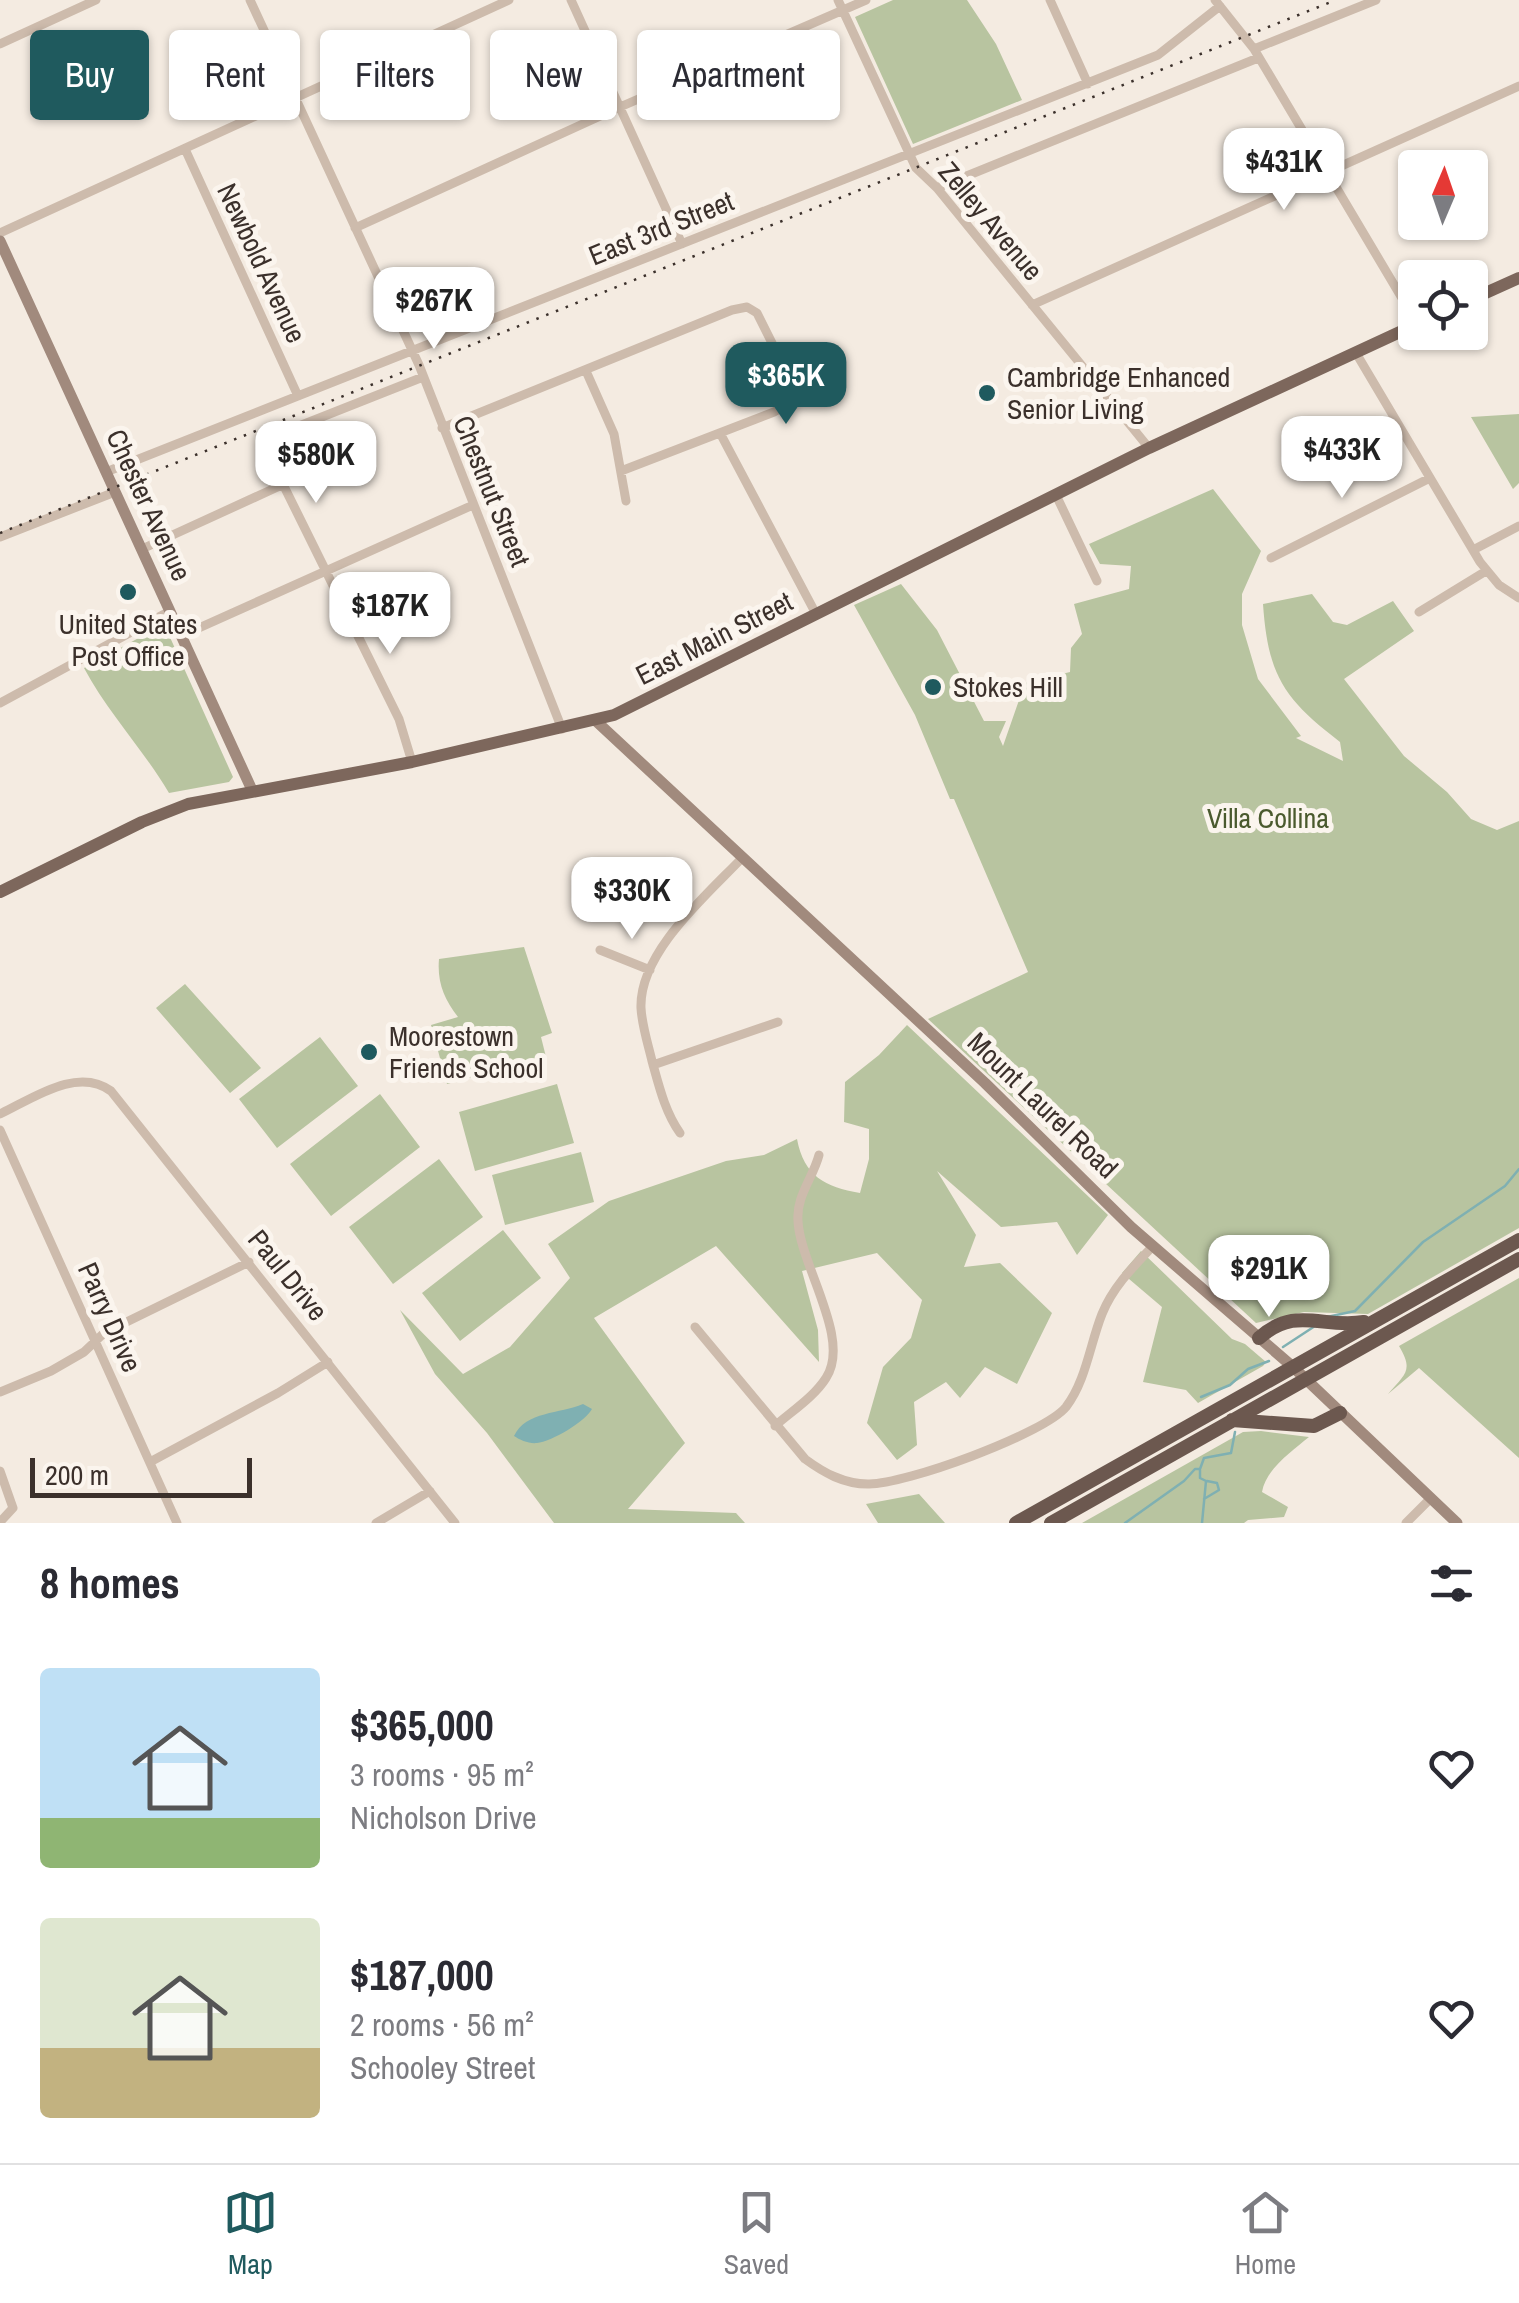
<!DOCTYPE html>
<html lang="en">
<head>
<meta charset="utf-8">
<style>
  :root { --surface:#fff; --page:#f2f2f3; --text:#2b2b33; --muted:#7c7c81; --line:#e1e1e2; --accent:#1f5a5e }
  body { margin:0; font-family:"Archivo Narrow",sans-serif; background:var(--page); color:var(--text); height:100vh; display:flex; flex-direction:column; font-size:38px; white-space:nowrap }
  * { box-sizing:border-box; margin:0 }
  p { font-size:32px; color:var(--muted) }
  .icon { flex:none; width:55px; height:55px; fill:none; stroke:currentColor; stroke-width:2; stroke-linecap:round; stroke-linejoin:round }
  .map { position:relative; height:1523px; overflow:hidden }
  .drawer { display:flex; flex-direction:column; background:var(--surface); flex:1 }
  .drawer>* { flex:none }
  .guide { position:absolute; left:30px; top:30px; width:1000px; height:90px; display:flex; gap:20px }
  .needle { width:65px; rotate:2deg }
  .controls { position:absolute; left:1398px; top:150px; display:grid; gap:20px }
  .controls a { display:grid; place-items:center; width:90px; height:90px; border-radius:10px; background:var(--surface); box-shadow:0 2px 8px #0004; font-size:50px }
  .scale { position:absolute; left:30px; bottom:25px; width:222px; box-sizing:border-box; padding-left:10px; border:5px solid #3b302b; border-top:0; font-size:28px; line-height:35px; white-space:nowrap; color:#3b302b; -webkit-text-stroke:8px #fbf5ee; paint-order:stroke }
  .price { position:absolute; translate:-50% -85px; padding:0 22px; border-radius:20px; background:#fff; color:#222; font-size:32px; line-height:65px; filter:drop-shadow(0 2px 5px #0008) }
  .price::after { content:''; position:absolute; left:50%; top:60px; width:30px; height:22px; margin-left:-15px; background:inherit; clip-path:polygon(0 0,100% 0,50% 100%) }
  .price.active { background:var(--accent); color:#fff }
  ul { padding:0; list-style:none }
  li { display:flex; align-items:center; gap:30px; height:250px; padding:0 40px }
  li span { display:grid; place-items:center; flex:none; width:280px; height:200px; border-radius:10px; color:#555 }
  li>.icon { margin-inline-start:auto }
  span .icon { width:120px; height:120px; fill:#fffc; stroke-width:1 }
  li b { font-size:42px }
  h2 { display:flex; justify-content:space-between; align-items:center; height:120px; padding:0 40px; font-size:42px }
  .pill { padding:0 35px; border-radius:10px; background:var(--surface); box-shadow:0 2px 8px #0004; font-size:35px; line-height:90px }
  .pill.active { background:var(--accent); color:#fff }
  .dock { display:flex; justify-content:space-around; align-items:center; height:140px; border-top:2px solid var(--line); background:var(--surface); font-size:28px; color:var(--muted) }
  .dock a { display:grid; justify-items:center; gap:5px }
  .dock .active { color:var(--accent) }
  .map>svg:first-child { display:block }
  .green { fill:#b8c4a0 }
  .water { fill:#7fb0b2 }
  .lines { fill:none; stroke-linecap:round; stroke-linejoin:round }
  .stream { stroke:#7fb0b2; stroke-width:2.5 }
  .minor { stroke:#cdbbac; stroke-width:9 }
  .secondary { stroke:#a18a7d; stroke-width:11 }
  .primary { stroke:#7d675c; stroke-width:12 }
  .trunk { stroke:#6c584f; stroke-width:14 }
  .rail { stroke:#3b302b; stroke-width:2.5; stroke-dasharray:2.5 8; stroke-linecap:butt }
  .poi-dot { fill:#1f5a5e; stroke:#fbf5ee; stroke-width:4 }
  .labels { text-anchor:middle; stroke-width:10; stroke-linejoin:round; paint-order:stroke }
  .street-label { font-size:28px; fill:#3b302b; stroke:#fbf5ee }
  .poi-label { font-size:28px; fill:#3b302b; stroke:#fbf5ee; text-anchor:start }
  .park-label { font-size:28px; fill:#4a5a2e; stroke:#fbf5ee }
</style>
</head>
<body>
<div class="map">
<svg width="1519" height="1523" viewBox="0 0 1519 1523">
  <rect width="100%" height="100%" fill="#f4ebe1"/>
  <path class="green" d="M893 0H967L996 44 1022 100 913 144 855 17Z
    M1519 414V483L1513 489 1471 417Z
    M1213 489 1261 551 1242 594V625L1258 679 1301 736 1296 738 1343 761 1340 742C1284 699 1268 676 1263 604L1312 594 1333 622 1347 625 1393 601 1414 631 1344 679 1404 756 1447 792 1471 819 1497 830 1519 821V1228L1368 1314 1304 1312 1256 1323 928 1019 1028 972 954 799H950L915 715 854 605 901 584 937 630 984 721H1006L999 737 1003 746 1025 683 1070 672 1071 648 1082 634 1074 604 1129 589 1131 566 1100 564 1089 544Z
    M164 624 233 777 229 782 169 793C143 749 108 713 84 668Z
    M524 947 552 1033 541 1037 546 1057 447 1084 431 1025 458 1017C444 999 437 982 439 959Z
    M185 984 261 1068 230 1093 156 1008Z
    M907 1025 1108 1215 1077 1255 1057 1222 1001 1227 937 1171 976 1235 964 1267 1000 1263 1052 1313 1017 1384 985 1367 960 1398 946 1382 914 1402 917 1445 897 1460 867 1423 883 1367 911 1338 922 1300 877 1253 802 1271 818 1330 819 1362 716 1246 594 1318 685 1443 628 1509 736 1513 745 1523H554L487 1433 435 1374 400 1310 463 1374 510 1347 570 1278 548 1244 609 1201 726 1161 764 1155 797 1139C804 1176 825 1187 860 1193L869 1159V1129L844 1122 845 1082 879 1055Z
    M320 1037 358 1086 277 1148 239 1099Z
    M557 1084 574 1143 475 1171 459 1112Z
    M380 1094 420 1147 331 1216 290 1164Z
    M581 1152 594 1202 505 1225 492 1175Z
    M439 1159 483 1217 393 1284 349 1227Z
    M503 1230 541 1278 460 1341 422 1293Z
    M1141 1251 1232 1339 1245 1344 1266 1362 1263 1366 1198 1403 1186 1390 1143 1382 1162 1307 1122 1273Z
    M1519 1278V1458L1419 1368 1388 1394C1405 1374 1414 1371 1399 1346Z
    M1261 1431 1309 1437C1292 1451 1266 1469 1262 1492L1288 1507 1284 1517 1248 1520 1244 1523H1082L1243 1432Z
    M919 1494 945 1523H878L866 1504Z"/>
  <path class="water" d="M583 1404 592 1409C586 1421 551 1442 537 1443 529 1444 520 1440 514 1436 526 1411 560 1414 583 1404Z"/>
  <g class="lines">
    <path class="stream" d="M1327 1317 1355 1311 1423 1242 1505 1186 1519 1169
      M1283 1347 1315 1326
      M1201 1397 1230 1385 1248 1369 1269 1361
      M1200 1470V1478L1206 1481 1202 1523
      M1204 1499 1219 1490 1217 1483 1207 1481
      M1125 1523 1184 1481 1195 1469H1200L1204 1458 1231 1453 1235 1432"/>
    <path class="minor" d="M250 0 419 365 562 729
      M571 0 682 244
      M838 0 916 168 937 188 1149 448
      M1050 0 1088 84
      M1215 0 1254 49 1415 320
      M0 44 96 0
      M1254 49 1376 0
      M185 149 298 396
      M937 188 1258 58
      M355 228 620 107 866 0
      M0 233 509 0
      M1032 305 1519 86
      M1356 353 1480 562 1499 585 1519 598
      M586 371 614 434 626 501
      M442 428 732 310 747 307 757 313 792 383C796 399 787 405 774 412L621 471
      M720 433 816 614
      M106 472 1158 55 1220 6
      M1056 495 1097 581
      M0 537 115 492
      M142 549 284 484
      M1473 550 1519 526
      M1271 558 1430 478
      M1419 612 1486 571
      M181 636 473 505
      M0 703 170 611
      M412 762 399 719 273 464C266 447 274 437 289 430L423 377
      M600 950 650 970
      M653 1065 778 1022
      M0 1114C32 1099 77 1066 111 1091L455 1523
      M0 1130 177 1523
      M680 1133C665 1112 659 1086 652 1061 648 1044 642 1026 641 1008 639 952 708 894 743 857
      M695 1327 805 1459C824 1473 844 1484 868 1484 904 1485 1044 1434 1066 1407 1086 1381 1090 1344 1102 1314 1113 1287 1133 1267 1152 1247
      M0 1392 51 1371 84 1352 104 1333 249 1262
      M775 1426C792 1411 814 1397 826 1378 852 1339 800 1265 798 1221 796 1196 813 1178 819 1155
      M150 1462 278 1393 328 1362
      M0 1471 13 1508 0 1522
      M376 1523 430 1491
      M1406 1523 1431 1498"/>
    <path class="secondary" d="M0 241 252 790
      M596 721 985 1083 1131 1227 1293 1367 1457 1523"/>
    <path class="primary" d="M1470 300 1519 278
      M0 892 142 822 188 804 412 762 614 715 1149 448 1415 325"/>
    <path class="trunk" d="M1259 1338C1296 1305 1322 1329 1364 1322
      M1232 1420 1314 1426 1340 1413
      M1016 1523 1519 1240
      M1051 1523 1519 1259"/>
    <path class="rail" d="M0 533 1336 0"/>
  </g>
  <g class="poi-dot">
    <circle cx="987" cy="393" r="10"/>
    <circle cx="128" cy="592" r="10"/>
    <circle cx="933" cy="687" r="10"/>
    <circle cx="369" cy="1052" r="10"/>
  </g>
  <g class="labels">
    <g class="street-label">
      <text transform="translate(991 221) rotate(50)" y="10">Zelley Avenue</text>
      <text transform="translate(661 228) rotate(-22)" y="10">East 3rd Street</text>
      <text transform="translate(262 263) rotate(65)" y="10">Newbold Avenue</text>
      <text transform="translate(492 491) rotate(68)" y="10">Chestnut Street</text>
      <text transform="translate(149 505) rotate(65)" y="10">Chester Avenue</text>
      <text transform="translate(714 638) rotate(-27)" y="10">East Main Street</text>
      <text transform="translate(1043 1105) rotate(44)" y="10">Mount Laurel Road</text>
      <text transform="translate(288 1275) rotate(51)" y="10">Paul Drive</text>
      <text transform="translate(110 1317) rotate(66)" y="10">Parry Drive</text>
    </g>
    <g class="poi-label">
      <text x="1007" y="387">Cambridge Enhanced<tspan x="1007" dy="32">Senior Living</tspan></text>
      <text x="128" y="634" text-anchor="middle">United States<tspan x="128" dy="32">Post Office</tspan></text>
      <text x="953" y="697">Stokes Hill</text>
      <text x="389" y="1046">Moorestown<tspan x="389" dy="32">Friends School</tspan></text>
    </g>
    <g class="park-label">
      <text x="1268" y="828">Villa Collina</text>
    </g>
  </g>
</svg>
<div class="controls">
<a><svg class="needle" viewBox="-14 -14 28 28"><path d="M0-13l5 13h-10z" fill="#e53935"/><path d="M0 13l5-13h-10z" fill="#7c7c81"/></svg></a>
<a><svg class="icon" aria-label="locate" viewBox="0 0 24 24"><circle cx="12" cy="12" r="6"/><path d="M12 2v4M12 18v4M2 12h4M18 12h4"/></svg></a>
</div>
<div class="scale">200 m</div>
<b class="price" style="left:1284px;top:213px">$431K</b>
<b class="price" style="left:434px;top:352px">$267K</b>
<b class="price active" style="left:786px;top:427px">$365K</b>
<b class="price" style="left:1342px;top:501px">$433K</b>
<b class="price" style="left:316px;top:506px">$580K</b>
<b class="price" style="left:390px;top:657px">$187K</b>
<b class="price" style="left:632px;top:942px">$330K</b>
<b class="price" style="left:1269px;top:1320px">$291K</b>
<div class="guide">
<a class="pill active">Buy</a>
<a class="pill">Rent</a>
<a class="pill">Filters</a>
<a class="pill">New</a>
<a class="pill">Apartment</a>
</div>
</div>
<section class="drawer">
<h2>8 homes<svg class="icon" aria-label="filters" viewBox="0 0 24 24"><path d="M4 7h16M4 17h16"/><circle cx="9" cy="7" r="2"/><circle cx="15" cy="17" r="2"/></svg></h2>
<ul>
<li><span style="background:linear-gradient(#bfe0f5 75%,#8fb573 0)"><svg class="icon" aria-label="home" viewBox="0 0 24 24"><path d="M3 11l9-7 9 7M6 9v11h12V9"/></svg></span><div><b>$365,000</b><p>3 rooms · 95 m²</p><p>Nicholson Drive</p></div><svg class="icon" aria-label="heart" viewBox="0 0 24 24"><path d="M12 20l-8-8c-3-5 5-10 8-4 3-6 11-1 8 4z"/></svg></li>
<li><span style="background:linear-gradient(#dfe7d0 65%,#c2b280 0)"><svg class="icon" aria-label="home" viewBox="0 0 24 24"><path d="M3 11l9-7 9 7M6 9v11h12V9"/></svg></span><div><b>$187,000</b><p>2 rooms · 56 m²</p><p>Schooley Street</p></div><svg class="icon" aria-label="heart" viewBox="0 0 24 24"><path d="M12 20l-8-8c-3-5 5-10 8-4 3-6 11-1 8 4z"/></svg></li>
</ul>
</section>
<nav class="dock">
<a class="active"><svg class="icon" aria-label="map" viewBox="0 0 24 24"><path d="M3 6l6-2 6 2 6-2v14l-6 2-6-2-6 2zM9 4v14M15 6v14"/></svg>Map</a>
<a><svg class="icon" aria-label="saved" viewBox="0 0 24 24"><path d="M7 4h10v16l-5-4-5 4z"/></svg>Saved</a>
<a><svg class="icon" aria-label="home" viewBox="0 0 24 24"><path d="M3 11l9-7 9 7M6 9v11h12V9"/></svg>Home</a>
</nav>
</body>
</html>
